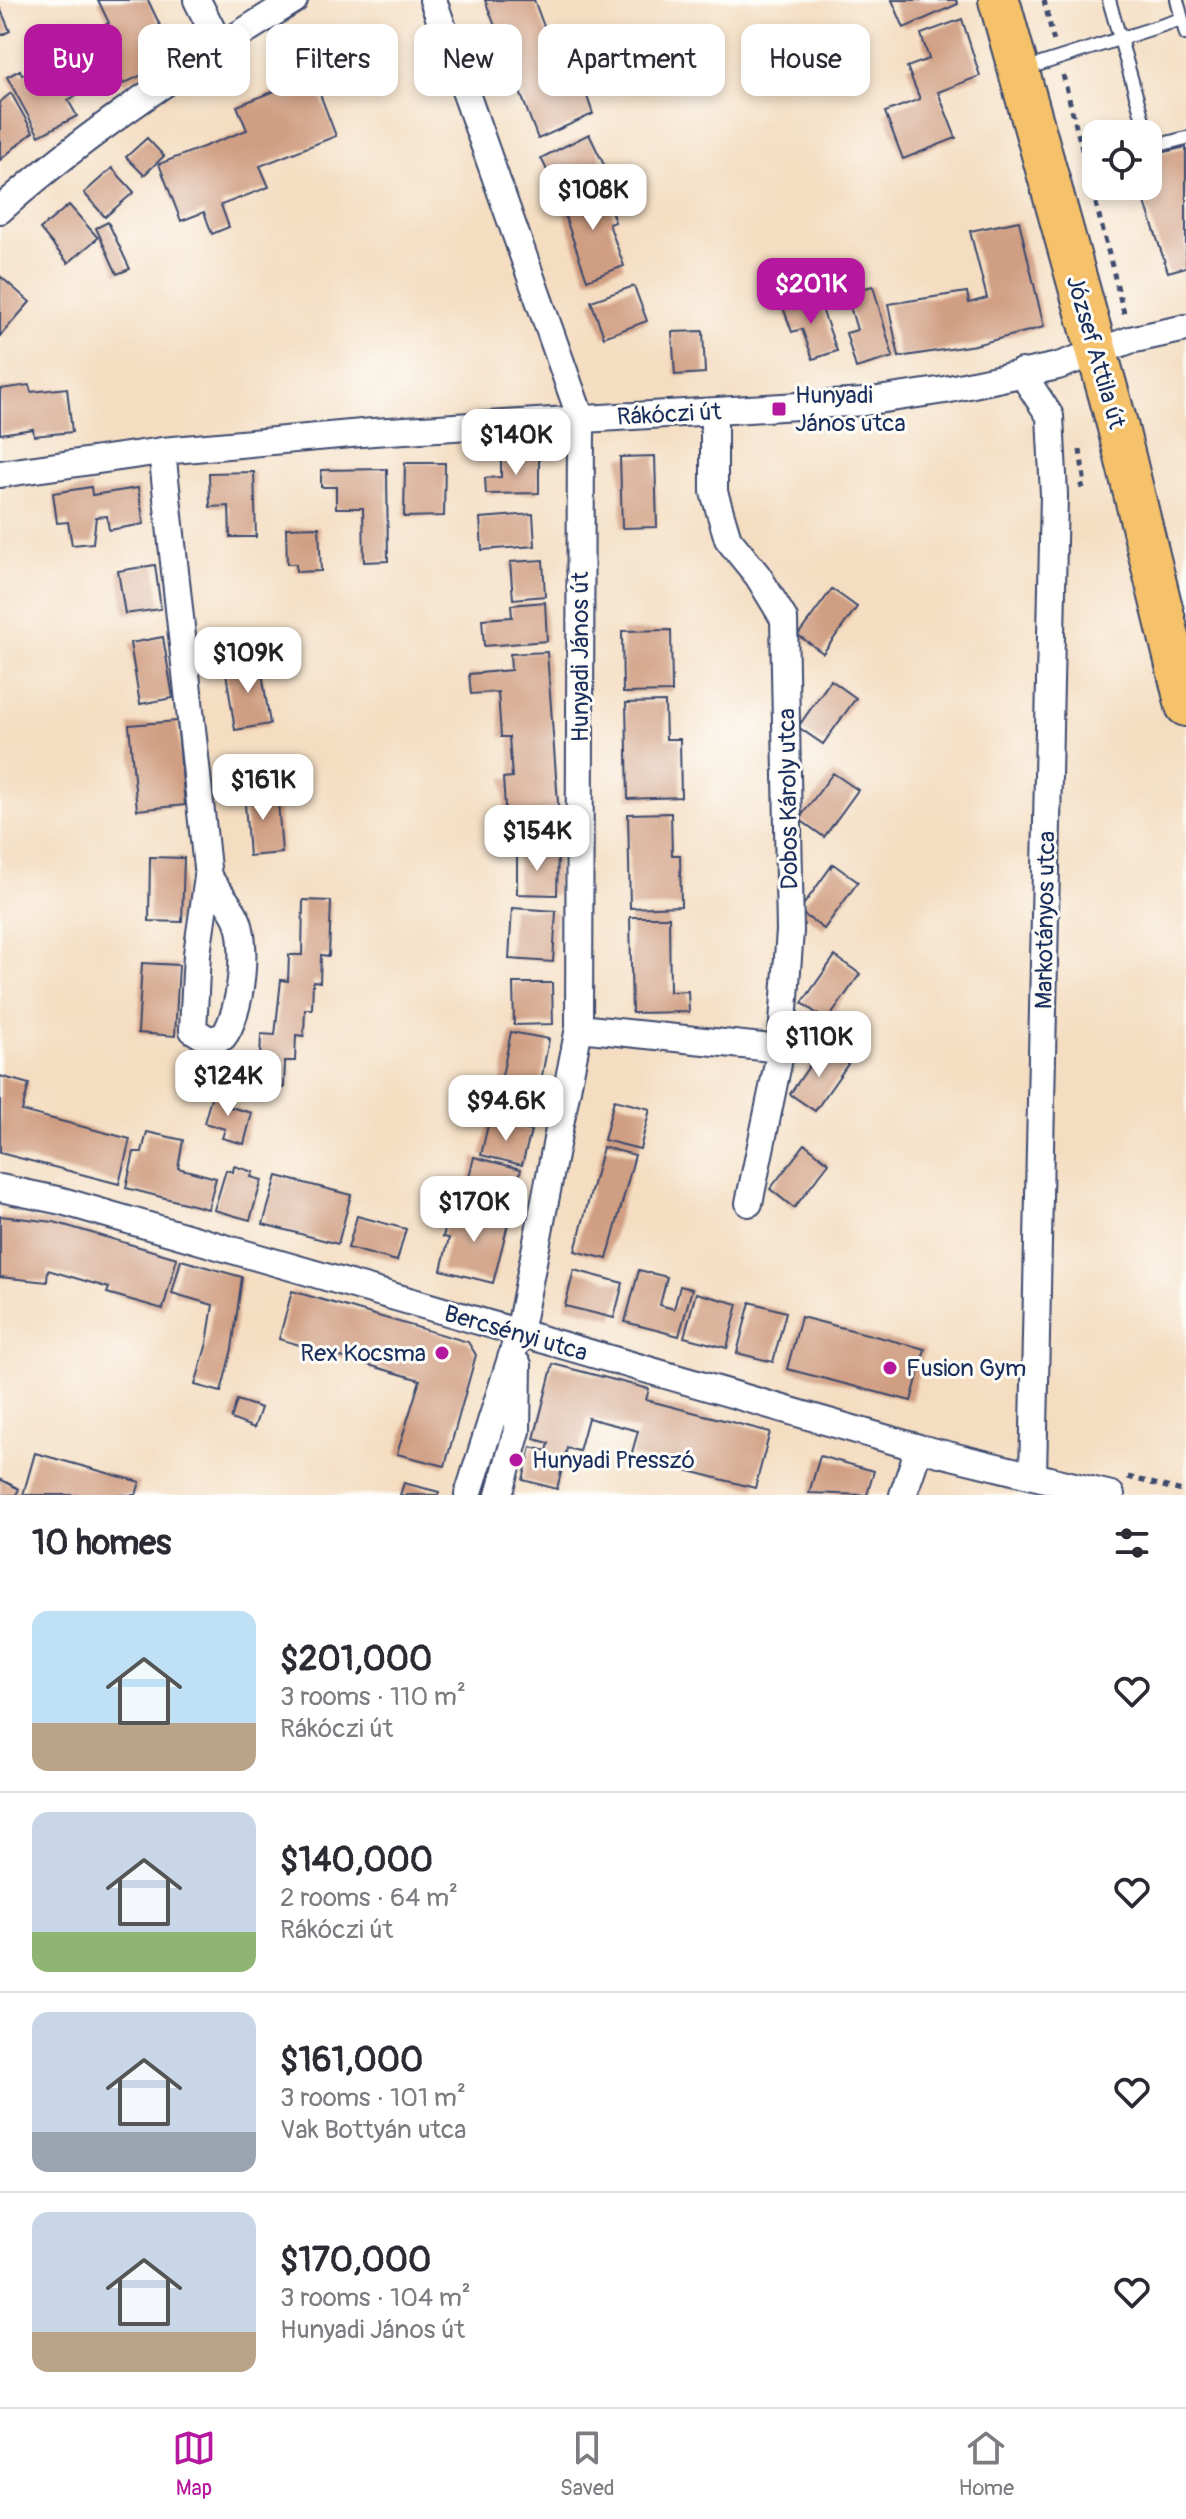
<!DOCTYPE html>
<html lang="en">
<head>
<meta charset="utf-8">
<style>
  :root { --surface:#fff; --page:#f7f7f7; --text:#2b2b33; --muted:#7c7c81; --line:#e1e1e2; --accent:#b5179e }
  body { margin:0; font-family:Pangolin,sans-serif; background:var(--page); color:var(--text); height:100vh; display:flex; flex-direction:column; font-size:30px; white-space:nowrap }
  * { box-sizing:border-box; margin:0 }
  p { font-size:26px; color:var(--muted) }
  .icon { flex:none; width:44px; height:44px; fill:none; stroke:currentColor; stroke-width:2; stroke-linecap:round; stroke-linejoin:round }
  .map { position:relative; height:1495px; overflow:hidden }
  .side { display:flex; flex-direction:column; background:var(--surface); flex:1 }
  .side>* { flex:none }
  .guide { position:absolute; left:24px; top:24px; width:1138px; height:72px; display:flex; gap:16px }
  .buttons { position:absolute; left:1082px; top:120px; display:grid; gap:16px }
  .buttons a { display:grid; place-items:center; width:80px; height:80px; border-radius:16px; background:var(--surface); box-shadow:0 4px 12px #0003; font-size:40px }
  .price { position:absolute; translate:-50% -68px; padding:0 18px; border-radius:16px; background:#fff; color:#222; font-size:26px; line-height:52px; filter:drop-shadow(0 2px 4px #0008) }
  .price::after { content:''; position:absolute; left:50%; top:48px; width:24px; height:18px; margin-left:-12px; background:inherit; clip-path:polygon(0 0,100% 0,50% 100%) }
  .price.selected { background:var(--accent); color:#fff }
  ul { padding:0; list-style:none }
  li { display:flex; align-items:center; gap:24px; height:200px; padding:0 32px }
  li+li { border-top:2px solid var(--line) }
  li span { display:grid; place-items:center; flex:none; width:224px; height:160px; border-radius:16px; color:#555 }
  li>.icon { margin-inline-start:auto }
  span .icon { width:96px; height:96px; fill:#fffc; stroke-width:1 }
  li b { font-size:34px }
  h2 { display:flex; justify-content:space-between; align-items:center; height:96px; padding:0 32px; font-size:34px }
  .pill { padding:0 28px; border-radius:16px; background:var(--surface); box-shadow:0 4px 12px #0003; font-size:28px; line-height:72px }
  .pill.selected { background:var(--accent); color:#fff }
  .dock { display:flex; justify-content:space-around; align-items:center; height:112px; border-top:2px solid var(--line); background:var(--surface); font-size:22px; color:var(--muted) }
  .dock a { display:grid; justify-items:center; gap:4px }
  .dock .selected { color:var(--accent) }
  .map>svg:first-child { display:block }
  .building { fill:#d09e82 }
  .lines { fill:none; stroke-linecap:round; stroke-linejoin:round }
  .lane-casing { stroke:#3c496d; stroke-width:16 }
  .street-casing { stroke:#3c496d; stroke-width:30 }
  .primary-casing { stroke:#3c496d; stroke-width:44 }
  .path { stroke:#3c496d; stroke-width:5; stroke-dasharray:6 6; stroke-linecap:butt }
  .lane { stroke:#fff; stroke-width:12 }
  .street { stroke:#fff; stroke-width:26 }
  .primary { stroke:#f5c16b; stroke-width:40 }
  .poi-dot { fill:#b5179e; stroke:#fdfcf7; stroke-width:3 }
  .labels { text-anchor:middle; stroke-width:6; stroke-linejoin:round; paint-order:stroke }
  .street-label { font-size:24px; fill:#1b2f5e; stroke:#fdfcf7 }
  .poi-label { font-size:24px; fill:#1b2f5e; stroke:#fdfcf7; text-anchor:start }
</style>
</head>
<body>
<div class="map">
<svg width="1186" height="1495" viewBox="0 0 1186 1495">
  <rect width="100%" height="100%" fill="#fdfcf7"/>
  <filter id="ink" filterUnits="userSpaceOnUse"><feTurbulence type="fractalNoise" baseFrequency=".0125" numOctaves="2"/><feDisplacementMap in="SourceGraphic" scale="16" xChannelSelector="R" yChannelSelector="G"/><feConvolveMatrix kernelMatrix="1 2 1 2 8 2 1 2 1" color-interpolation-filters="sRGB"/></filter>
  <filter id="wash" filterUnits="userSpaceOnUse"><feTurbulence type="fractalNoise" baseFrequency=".006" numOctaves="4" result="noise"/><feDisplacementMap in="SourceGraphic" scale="32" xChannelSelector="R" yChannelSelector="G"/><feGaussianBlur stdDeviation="1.8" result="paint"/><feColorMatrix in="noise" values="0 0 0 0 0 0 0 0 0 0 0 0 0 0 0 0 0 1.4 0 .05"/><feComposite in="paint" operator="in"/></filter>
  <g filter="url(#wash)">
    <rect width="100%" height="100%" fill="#f4ddc1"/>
    <g id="blocks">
      <path class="building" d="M98 0H148L176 59 123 84 97 29 109 23Z
        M485 0H534L557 61 573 55 593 114 538 139Z
        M892 0H956L958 4 904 28Z
        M0 8 10 31 0 36Z
        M962 19 980 76 938 92 956 138 903 159 885 112 920 99 907 67 929 59 921 34Z
        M48 61 50 66 59 61 77 95 68 100 77 116 39 136 7 77 20 70 22 75Z
        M313 76 336 136 260 166 269 187 221 205 229 227 212 234 204 212 181 221 159 164 247 130 237 106Z
        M11 93 33 132 0 160V102Z
        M589 134 605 167 557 191 541 158Z
        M147 138 164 156 144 175 126 157Z
        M1186 147V267L1168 272 1141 190 1148 186V156Z
        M112 168 134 192 105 217 84 193Z
        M603 187 615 222 609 224 624 266 587 280 560 202Z
        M69 205 98 238 68 263 40 229Z
        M1019 221 1044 327 975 345 899 357 888 304 967 292 969 303 987 298 970 231Z
        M108 222 130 269 117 274 96 228Z
        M0 276 30 302 0 336Z
        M634 286 647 321 604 337 591 301Z
        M873 286 893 357 856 368 846 333 857 330 846 293Z
        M817 295 837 351 813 359 802 329 792 332 783 307Z
        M703 331 705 373 675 375 672 332Z
        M29 385 31 392 67 388 72 432 34 436 33 429 0 434V389Z
        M655 456 657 527 622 528 620 457Z
        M539 458V493L486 494 485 478 501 477V459Z
        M405 463H445L444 516 404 517Z
        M387 469 388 561 364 562 363 508H336V487H321V470Z
        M254 472 256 537H230L229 506 210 507 209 473Z
        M91 487 92 495 138 488 144 524 109 530 107 516 96 517 93 543 72 545 68 522 57 523 53 493Z
        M533 514 535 546 482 550 480 518Z
        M319 527 321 571 296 572V564H287L286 528Z
        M543 560 545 596 513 599 510 562Z
        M155 565 161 609 125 614 118 571Z
        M832 589 857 607 823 653 798 635Z
        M545 602 547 641 484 646 482 619 512 617 511 605Z
        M671 630 672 692 623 693 622 631Z
        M163 637 173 698 140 704 130 643Z
        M547 652 559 817 506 821 503 778 512 777 509 737H501L498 692 471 694 469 674 511 670 510 654Z
        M260 660 270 724 235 730 225 666Z
        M831 680 856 698 823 744 798 727Z
        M665 702 666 739H680L681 797 628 799 626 703Z
        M177 721 185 805 137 810 129 725Z
        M833 773 858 790 824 837 799 819Z
        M277 788 282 853 249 856 244 791Z
        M671 813 672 855H680L681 906 630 908 628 814Z
        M517 852H558L557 895 517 894Z
        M150 857 184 858 182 922 149 921Z
        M833 864 858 882 824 929 799 911Z
        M303 900 331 901 329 956 321 955 320 982 313 981 312 1009H305L304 1036 296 1035 295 1061H285L284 1088 246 1087 247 1060H260L261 1034 275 1035 281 980 288 981 289 955H302Z
        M512 908 556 911 553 962 509 959Z
        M630 917H669L670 992 688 991 689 1012 632 1013Z
        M835 956 860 974 827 1021 802 1003Z
        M142 963 179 965 175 1036 138 1033Z
        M513 983H552L553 1024 514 1025Z
        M511 1032 549 1039 533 1123 494 1115Z
        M823 1046 848 1064 815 1111 790 1094Z
        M0 1076 29 1084 22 1111 130 1139 119 1184 0 1153Z
        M213 1091 233 1097 230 1107 252 1113 244 1144 222 1138 225 1129 204 1123Z
        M614 1100 650 1109 640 1149 604 1140Z
        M489 1121 531 1131 522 1165 481 1155Z
        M147 1132 183 1140 178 1168 216 1178 208 1209 126 1188 134 1152H142Z
        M805 1144 829 1163 794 1208 770 1189Z
        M603 1147 635 1155 607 1259 575 1251Z
        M474 1157 521 1169 512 1205 465 1193Z
        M234 1166 253 1172 251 1177 262 1180 250 1220 214 1210 226 1170 233 1172Z
        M277 1176 351 1195 338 1244 263 1224Z
        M451 1206 509 1220 493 1283 441 1270 449 1238 443 1237Z
        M0 1216 54 1222 177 1258 163 1309 107 1293 109 1288 48 1270 47 1282 0 1277Z
        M357 1216 406 1229 397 1261 348 1248Z
        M181 1260 242 1277 232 1349 221 1392 195 1385 207 1343 213 1305 172 1293Z
        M574 1270 623 1283 614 1318 565 1306Z
        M639 1270 667 1277 660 1305 674 1309 680 1286 692 1289 679 1336 625 1322Z
        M292 1291 468 1342 476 1355 445 1466 397 1454 420 1380 279 1339Z
        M696 1293 738 1304 727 1348 684 1337Z
        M750 1302 786 1312 773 1362 737 1353Z
        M801 1317 925 1349 911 1401 787 1369Z
        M553 1364 649 1389 646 1400 770 1432 755 1488 631 1456 638 1431 588 1418 579 1451 567 1448 557 1489 523 1480 531 1447 547 1451 549 1443 534 1439Z
        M237 1400 261 1408 254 1428 231 1419Z
        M35 1453 140 1482 136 1495H23Z
        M820 1456 874 1471 867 1495 809 1493Z
        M0 1479 19 1489 16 1495H0Z
        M404 1483 439 1492 438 1495H400Z"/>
    </g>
  </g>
  <g filter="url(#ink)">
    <use href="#blocks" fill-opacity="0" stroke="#3c496d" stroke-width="2"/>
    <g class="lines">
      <defs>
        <path id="lane" d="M1109 0 1147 134
          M1177 0 1186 34
          M1025 69 1182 19
          M1148 136 1151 147 1186 138"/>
        <path id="street" d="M197 0 220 46
          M433 0 581 419 579 1028 519 1333 468 1495
          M0 210C89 130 193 63 294 0
          M1021 372 1050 416 1054 495 1033 1476
          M714 412V492L728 539 758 576 784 619 790 931 781 1049 749 1203
          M162 451 208 877 197 954 193 1030 209 1040 223 1037C241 1015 249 943 236 917 229 903 217 890 208 877
          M0 474 162 451 373 432 864 402 945 390 1058 366 1130 340 1186 328
          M579 1028 781 1049
          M0 1188 62 1201 919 1448 1111 1495
          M499 1495 517 1431 518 1365
          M903 1495 919 1448"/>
        <path id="primary" d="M999 0 1117 424 1186 706"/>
      </defs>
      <use href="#lane" class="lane-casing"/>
      <use href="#street" class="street-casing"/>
      <use href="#primary" class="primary-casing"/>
      <path class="path" d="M1044 0 1054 42
        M1063 75 1125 317
        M1079 487 1085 485 1080 450
        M1128 1477 1186 1492"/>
      <use href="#lane" class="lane"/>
      <use href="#street" class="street"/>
      <use href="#primary" class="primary"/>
    </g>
  </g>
  <g class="poi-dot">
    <rect x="771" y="401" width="16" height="16" rx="4"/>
    <circle cx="442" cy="1353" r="8"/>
    <circle cx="890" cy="1368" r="8"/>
    <circle cx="516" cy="1460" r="8"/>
  </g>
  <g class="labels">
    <g class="street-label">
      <text transform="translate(1096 352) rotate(74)" y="8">József Attila út</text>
      <text transform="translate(669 414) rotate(-3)" y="8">Rákóczi út</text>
      <text transform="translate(580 657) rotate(-90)" y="8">Hunyadi János út</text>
      <text transform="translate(788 799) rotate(-91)" y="8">Dobos Károly utca</text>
      <text transform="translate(1045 920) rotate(-89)" y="8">Markotányos utca</text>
      <text transform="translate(516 1333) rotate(16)" y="8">Bercsényi utca</text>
    </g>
    <g class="poi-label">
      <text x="795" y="403">Hunyadi<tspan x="795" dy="28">János utca</tspan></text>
      <text x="426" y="1361" text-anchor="end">Rex Kocsma</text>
      <text x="906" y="1376">Fusion Gym</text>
      <text x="532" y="1468">Hunyadi Presszó</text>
    </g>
  </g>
</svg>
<div class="buttons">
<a><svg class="icon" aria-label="locate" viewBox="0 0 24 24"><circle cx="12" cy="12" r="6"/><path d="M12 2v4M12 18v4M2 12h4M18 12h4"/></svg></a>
</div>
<b class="price" style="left:593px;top:232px">$108K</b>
<b class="price selected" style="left:811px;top:326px">$201K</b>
<b class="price" style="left:516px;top:477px">$140K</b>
<b class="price" style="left:248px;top:695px">$109K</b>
<b class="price" style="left:263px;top:822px">$161K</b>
<b class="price" style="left:537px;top:873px">$154K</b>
<b class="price" style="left:819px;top:1079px">$110K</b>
<b class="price" style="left:228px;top:1118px">$124K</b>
<b class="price" style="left:506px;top:1143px">$94.6K</b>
<b class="price" style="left:474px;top:1244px">$170K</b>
<div class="guide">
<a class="pill selected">Buy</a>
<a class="pill">Rent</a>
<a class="pill">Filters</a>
<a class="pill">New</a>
<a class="pill">Apartment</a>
<a class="pill">House</a>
</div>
</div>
<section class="side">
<h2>10 homes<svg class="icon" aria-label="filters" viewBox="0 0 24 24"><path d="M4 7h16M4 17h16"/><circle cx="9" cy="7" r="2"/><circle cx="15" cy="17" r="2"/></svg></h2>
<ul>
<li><span style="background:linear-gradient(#bfe0f5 70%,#b9a48a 0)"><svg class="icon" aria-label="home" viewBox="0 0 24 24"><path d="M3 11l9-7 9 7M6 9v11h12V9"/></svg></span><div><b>$201,000</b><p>3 rooms · 110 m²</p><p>Rákóczi út</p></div><svg class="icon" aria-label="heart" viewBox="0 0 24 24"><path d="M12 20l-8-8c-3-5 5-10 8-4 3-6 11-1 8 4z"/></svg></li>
<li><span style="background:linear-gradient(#c9d6e8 75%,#8fb573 0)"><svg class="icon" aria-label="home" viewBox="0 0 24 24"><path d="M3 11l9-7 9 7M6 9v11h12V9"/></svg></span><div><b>$140,000</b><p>2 rooms · 64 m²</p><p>Rákóczi út</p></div><svg class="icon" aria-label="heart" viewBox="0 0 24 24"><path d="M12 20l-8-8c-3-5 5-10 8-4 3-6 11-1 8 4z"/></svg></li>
<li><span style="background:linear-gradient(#c9d6e8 75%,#9aa5b1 0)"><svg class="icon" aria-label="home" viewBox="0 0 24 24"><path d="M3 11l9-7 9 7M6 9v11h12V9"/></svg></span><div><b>$161,000</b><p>3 rooms · 101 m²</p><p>Vak Bottyán utca</p></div><svg class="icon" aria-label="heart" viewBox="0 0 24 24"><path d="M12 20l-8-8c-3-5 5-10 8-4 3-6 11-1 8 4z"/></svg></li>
<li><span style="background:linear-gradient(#c9d6e8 75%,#b9a48a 0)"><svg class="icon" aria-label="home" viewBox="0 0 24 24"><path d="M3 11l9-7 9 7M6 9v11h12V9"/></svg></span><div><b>$170,000</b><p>3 rooms · 104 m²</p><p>Hunyadi János út</p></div><svg class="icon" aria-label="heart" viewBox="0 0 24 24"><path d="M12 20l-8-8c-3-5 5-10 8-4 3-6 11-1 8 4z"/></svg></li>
</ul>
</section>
<nav class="dock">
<a class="selected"><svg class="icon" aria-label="map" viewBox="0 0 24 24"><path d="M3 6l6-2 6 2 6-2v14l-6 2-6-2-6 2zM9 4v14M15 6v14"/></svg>Map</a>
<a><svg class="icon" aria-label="saved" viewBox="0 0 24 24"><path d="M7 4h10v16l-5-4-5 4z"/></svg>Saved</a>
<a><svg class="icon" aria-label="home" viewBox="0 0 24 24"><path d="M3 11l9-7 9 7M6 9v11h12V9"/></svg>Home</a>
</nav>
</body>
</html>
